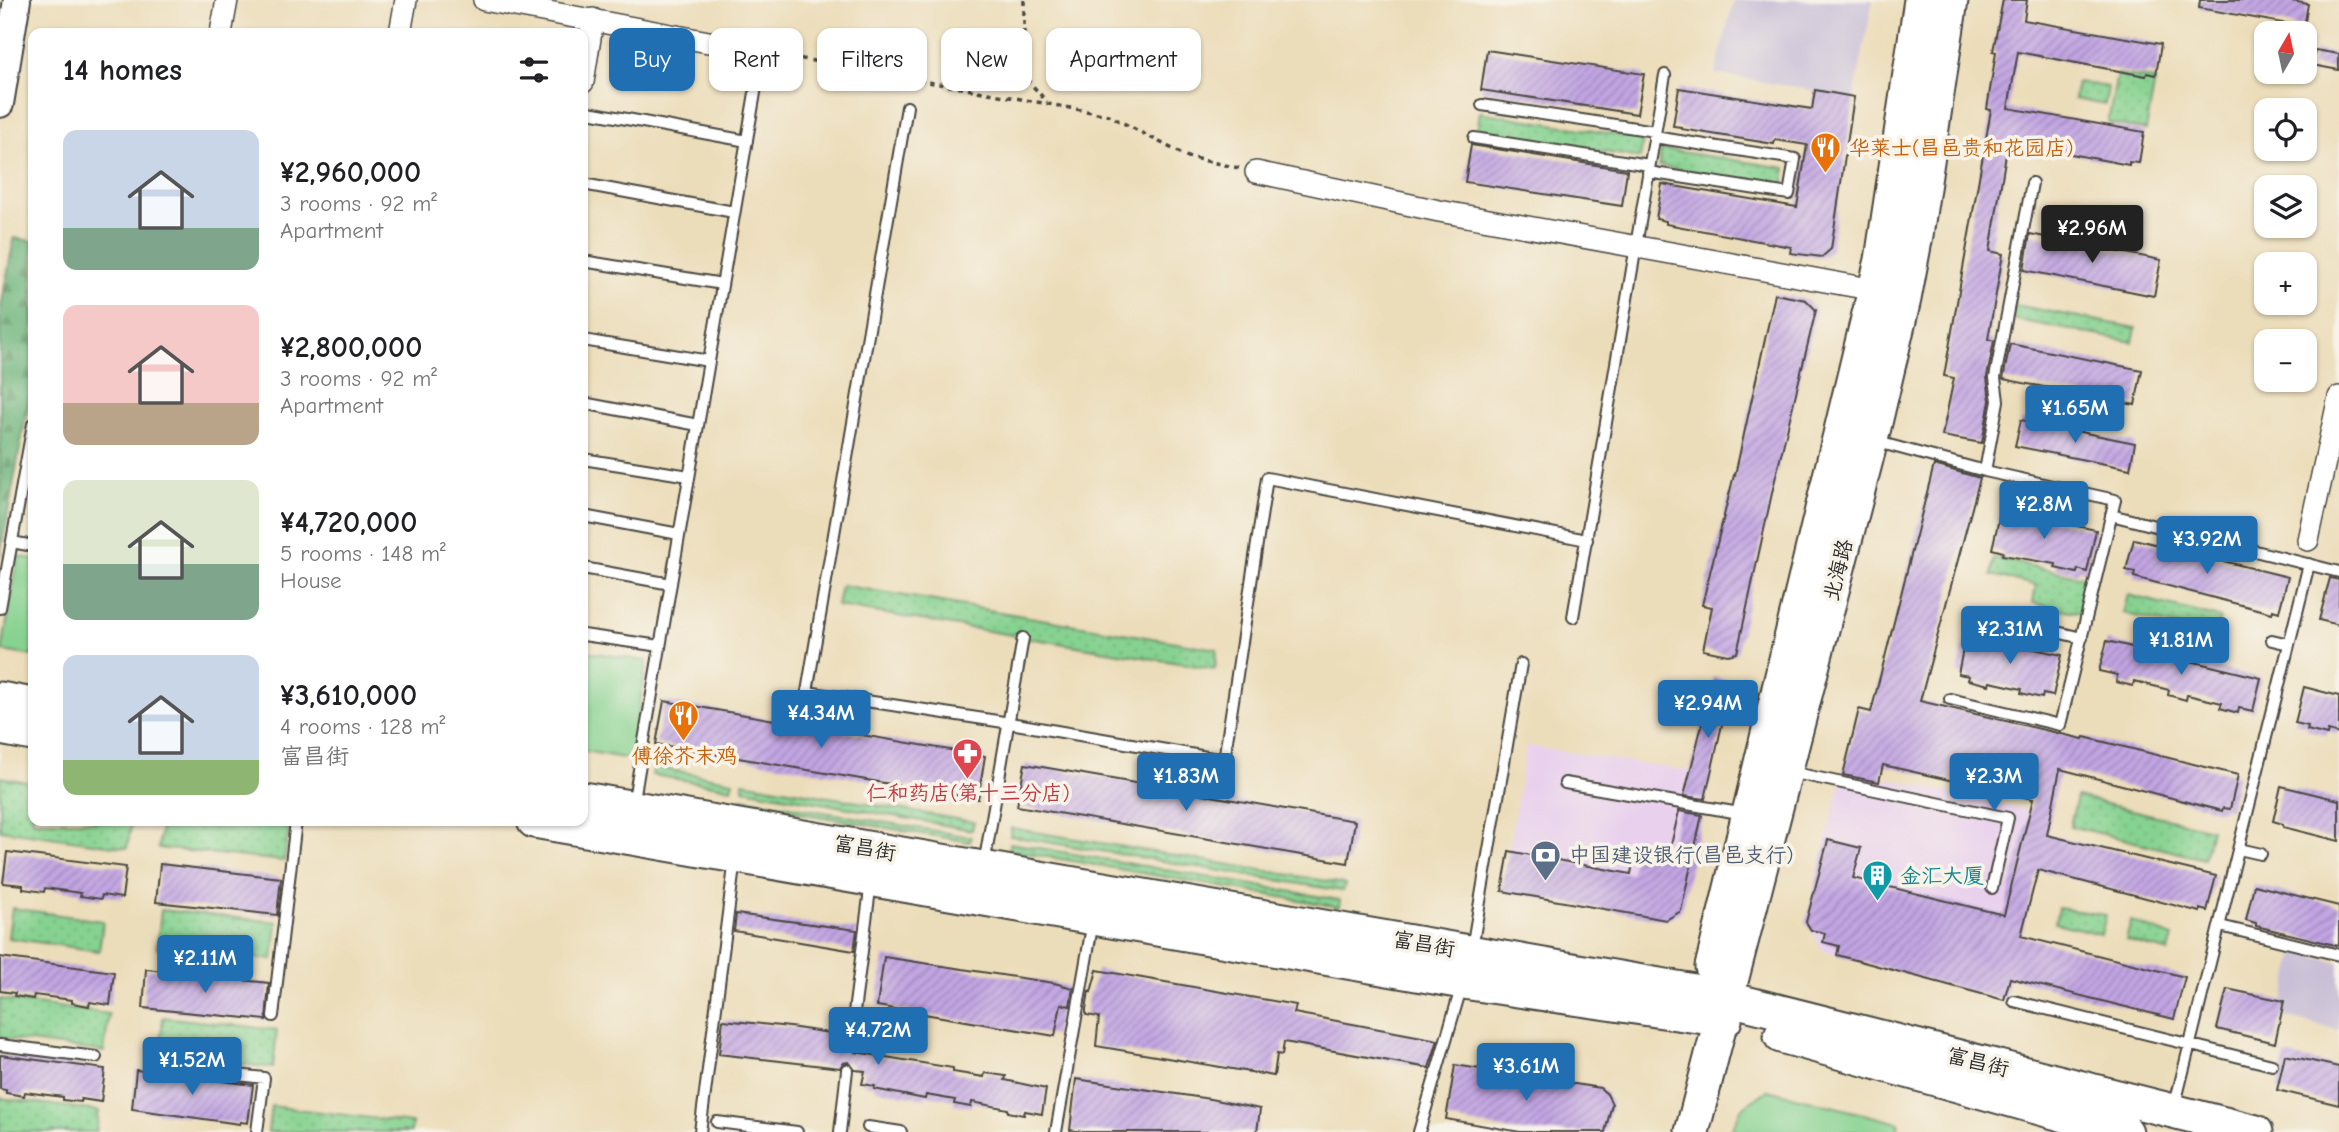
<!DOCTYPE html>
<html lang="en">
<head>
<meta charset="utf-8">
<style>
  :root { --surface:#fff; --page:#f2f2f2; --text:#202124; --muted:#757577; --accent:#1f6fb2 }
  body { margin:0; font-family:"Comic Neue","LXGW WenKai TC",sans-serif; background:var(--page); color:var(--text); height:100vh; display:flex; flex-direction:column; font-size:26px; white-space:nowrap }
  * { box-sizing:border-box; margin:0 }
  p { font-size:23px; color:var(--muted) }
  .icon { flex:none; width:38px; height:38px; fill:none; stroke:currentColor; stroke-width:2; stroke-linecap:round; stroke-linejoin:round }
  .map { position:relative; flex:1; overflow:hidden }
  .panel { position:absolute; left:28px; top:28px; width:560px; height:798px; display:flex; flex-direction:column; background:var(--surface); border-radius:14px; box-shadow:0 2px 5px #0004 }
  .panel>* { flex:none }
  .hud { position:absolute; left:609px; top:28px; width:665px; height:63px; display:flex; gap:14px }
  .needle { width:46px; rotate:9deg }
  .fabs { position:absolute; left:2254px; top:21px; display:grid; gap:14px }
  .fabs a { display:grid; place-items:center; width:63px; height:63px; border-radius:14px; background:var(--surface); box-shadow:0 2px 5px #0004; font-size:35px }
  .price { position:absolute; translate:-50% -60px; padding:0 16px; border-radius:7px; background:var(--accent); color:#fff; font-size:23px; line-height:46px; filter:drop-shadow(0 2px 4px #0008) }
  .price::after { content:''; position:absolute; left:50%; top:42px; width:21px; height:16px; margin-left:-10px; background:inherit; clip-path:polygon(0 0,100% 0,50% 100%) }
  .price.current { background:#222; color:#fff }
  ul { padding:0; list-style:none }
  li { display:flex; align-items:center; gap:21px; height:175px; padding:0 35px }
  li span { display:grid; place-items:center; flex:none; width:196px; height:140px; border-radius:14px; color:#555 }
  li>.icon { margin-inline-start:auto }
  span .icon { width:84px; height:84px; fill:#fffc; stroke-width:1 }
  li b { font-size:30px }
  h2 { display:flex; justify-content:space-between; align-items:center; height:84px; padding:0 35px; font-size:30px }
  .tag { padding:0 24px; border-radius:14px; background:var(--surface); box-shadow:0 2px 5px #0004; font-size:24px; line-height:63px }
  .tag.current { background:var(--accent); color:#fff }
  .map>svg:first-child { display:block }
  .built { fill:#e9d1ed }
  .industrial { fill:#c9bfd7 }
  .green { fill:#86d290; stroke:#587e5e; stroke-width:2 }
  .forest { fill:url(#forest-firs); stroke:#4c7052; stroke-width:2 }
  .garden { fill:url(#garden-dots); stroke:#587e5e; stroke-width:2 }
  .building { fill:url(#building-hatch) }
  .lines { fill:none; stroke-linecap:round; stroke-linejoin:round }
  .service-casing { stroke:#484640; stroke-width:14 }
  .minor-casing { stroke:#484640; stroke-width:24 }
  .tertiary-casing { stroke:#484640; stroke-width:30 }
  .primary-casing { stroke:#484640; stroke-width:37 }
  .path { stroke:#484640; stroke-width:3.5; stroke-dasharray:5 5; stroke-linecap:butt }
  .service { stroke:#fff; stroke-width:10 }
  .minor { stroke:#fff; stroke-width:21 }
  .tertiary { stroke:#fff; stroke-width:26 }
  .primary { stroke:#fff; stroke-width:33 }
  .labels { text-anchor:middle; stroke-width:7; stroke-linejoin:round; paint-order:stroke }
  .food-label { font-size:21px; fill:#c56008; stroke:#f7f3e8; text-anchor:start }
  .street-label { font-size:21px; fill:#2b2b2b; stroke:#f7f3e8 }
  .health-label { font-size:21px; fill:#be3a42; stroke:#f7f3e8 }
  .service-label { font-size:21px; fill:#4e5e75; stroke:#f7f3e8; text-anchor:start }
  .culture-label { font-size:21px; fill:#0d838f; stroke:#f7f3e8; text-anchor:start }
</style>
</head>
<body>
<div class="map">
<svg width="2339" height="1132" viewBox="0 0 2339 1132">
  <defs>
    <pattern id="forest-firs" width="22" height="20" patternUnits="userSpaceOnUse" patternTransform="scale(1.75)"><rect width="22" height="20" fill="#6cb47a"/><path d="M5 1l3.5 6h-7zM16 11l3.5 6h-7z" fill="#599364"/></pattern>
    <pattern id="garden-dots" width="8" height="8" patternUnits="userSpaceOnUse" patternTransform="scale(1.75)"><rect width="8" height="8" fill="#86d290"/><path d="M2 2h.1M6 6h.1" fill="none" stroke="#74b47c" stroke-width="1.8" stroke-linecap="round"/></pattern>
    <pattern id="building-hatch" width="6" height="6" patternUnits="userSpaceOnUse" patternTransform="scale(1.75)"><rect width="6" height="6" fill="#c2a5e3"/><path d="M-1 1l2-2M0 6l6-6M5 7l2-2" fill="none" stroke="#9e87b8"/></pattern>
  </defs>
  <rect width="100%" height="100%" fill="#f7f3e8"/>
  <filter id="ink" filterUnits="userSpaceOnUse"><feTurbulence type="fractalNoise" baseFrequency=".0143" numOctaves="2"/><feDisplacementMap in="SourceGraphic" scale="14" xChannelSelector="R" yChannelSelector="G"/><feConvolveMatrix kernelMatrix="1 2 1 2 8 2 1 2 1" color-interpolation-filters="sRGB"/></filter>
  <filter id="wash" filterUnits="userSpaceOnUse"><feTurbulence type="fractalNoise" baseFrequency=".00686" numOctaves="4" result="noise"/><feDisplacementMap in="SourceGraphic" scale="28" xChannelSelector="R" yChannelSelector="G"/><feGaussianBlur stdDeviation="1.57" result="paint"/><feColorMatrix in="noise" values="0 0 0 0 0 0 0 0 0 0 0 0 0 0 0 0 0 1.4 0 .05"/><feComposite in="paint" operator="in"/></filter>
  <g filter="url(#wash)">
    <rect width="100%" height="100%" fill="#ecddba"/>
    <path class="built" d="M1859 709 1894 717 1880 777 2051 816 2004 1000 1823 951 1806 922Z
      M1526 746 1690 771 1687 786 1707 792 1681 911 1666 920 1502 891Z"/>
    <path class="industrial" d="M1734 0H1873L1854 97 1715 74Z
      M2295 952 2339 963V1030L2280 1016Z"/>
    <path class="green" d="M18 556 33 559V656L2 651Z
      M583 651 647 661 630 759 583 751Z
      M1768 1090 1899 1123 1897 1132H1731L1741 1109Z"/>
    <path class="forest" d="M14 238 33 241V378L0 556V312Z"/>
    <path class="garden" d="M2117 74 2155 80 2146 130 2108 123Z
      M2077 82 2108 87 2105 105 2074 99Z
      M1480 112 1643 139 1640 158 1477 130Z
      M1661 149 1786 168 1783 187 1659 166Z
      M2015 305 2136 328 2133 342 2012 319Z
      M1994 558 2087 578 2080 613 2033 603 2036 585 1991 575Z
      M841 585 1217 649 1215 669 837 606Z
      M2128 595 2220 618 2215 636 2123 613Z
      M654 767 733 781 731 788 652 775Z
      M0 777 33 783V821H132L127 848 0 830Z
      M743 782 974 822 972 830 743 789Z
      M2077 797 2211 829 2204 859 2070 826Z
      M742 798 971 837 970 842 741 803Z
      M162 821H255L289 827 284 861 158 848Z
      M1011 828 1345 884 1343 891 1010 836Z
      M1010 843 1340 900 1339 907 1008 850Z
      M12 908 103 921 99 951 8 938Z
      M2058 908 2106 915 2101 934 2055 923Z
      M161 910 277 922 273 960 157 948Z
      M2131 921 2173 937 2169 952 2126 940Z
      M0 999 109 1014 104 1052 0 1038Z
      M163 1017 277 1030 273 1068 159 1054Z
      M0 1098 99 1111 96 1132H0Z
      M271 1106 412 1123 411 1132H268Z"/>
    <g id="blocks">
      <path class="building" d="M2003 0H2027L2024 20 2161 44 2156 75 2147 73 2146 76 2018 52 2008 108 2144 132 2139 163 2129 162V165L2008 142 1990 251 2003 254 1988 339 1994 341 1987 377 1990 401 1982 443 1942 436 1954 378 1944 376 1991 110 1987 109 1996 52 1993 51Z
        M2200 0H2286L2308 4 2304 27 2199 8Z
        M1487 50 1644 74 1637 114 1481 90Z
        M2315 50 2339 54V70L2312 65Z
        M1679 88 1812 109 1815 90 1854 97 1831 249 1822 257 1790 253 1791 247 1666 224V221L1656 219 1662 184 1797 207 1807 145 1775 140 1774 144 1681 129V127L1673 126Z
        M1471 145 1627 170 1622 206 1465 182Z
        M2030 234 2161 260 2154 296 2024 270Z
        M1775 294 1806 300 1816 310 1774 484 1737 653 1728 655 1703 650 1712 607 1702 605 1734 475H1735Z
        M2010 344 2142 370 2135 405 2003 379Z
        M2021 420 2135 443 2130 469 2015 446Z
        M1934 465 1980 478 1920 701 2083 739 2084 737 2238 775 2230 809 2223 808 2222 811 2060 769 2047 835 2216 876 2207 911 2200 909V912L2038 870 2021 936 2185 977 2174 1019 2010 978 2004 1000 1837 955 1839 946 1823 942 1825 933 1811 930 1806 922 1828 840 1861 848 1853 878 2004 915 2033 799 1883 765 1879 782 1843 775 1859 709 1871 712Z
        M2001 510 2096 530 2087 572 2078 569 2077 573 2055 568 2056 564 2002 555 2003 552 1992 549Z
        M2134 539 2288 577 2279 612 2273 610 2272 613 2134 577 2135 572 2126 570Z
        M2330 578 2339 580V625L2319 620Z
        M1966 634 2062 655 2053 696 2043 694 2042 698 2021 693 2022 689 1990 682 1989 685 1968 680 1969 676 1958 674Z
        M2107 641 2261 678 2253 711 2239 708 2238 713 2220 708 2222 703 2187 695 2186 700 2168 695 2169 690 2134 681 2133 686 2116 682 2117 675 2099 671Z
        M1714 677 1732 681 1705 799 1684 796Z
        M2304 687 2339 696V734L2328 731 2327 735 2307 730 2308 726 2295 723Z
        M664 701 985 756 978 799 656 744Z
        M1025 764 1355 821 1348 863 1017 806Z
        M2281 786 2339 800V841L2283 827V824L2273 821Z
        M1679 811 1702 815 1681 911 1666 920 1502 891 1509 851 1631 874 1635 852 1668 858Z
        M7 852 126 867 122 898 102 895 101 899 80 896 81 893 45 888 44 892 23 889V885L3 883Z
        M160 864 281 878 277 915 156 902Z
        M2254 885 2339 906V946L2256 926V923L2246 920Z
        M736 914 857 930 854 951 734 931Z
        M0 957 114 972 110 1005 90 1002 89 1006 72 1003V1000L34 995 33 999 14 996 15 993 0 991Z
        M884 957 1054 983 1073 988 1070 1006 1061 1004 1055 1036 877 1006Z
        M146 969 269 983 266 1020 143 1008Z
        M1097 970 1296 1005 1294 1013 1438 1040 1429 1068 1284 1042 1282 1055 1277 1054 1274 1076 1096 1046 1099 1017 1086 1015V1009L1089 991 1091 992Z
        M2227 989 2284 1001 2275 1043 2217 1029Z
        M723 1020 790 1027 843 1035 847 1042 856 1041 855 1052 953 1068V1072L984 1077 985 1073 1006 1076 1005 1080 1046 1089 1042 1114 1025 1111 1024 1115 1008 1112V1109L972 1102 971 1107 954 1104 955 1100 926 1095 925 1099 874 1089 875 1086 862 1084 865 1071 855 1070 849 1062 843 1063 840 1068 719 1054Z
        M0 1055 105 1069 101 1102 81 1099V1102L63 1100V1097L25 1092 24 1096 6 1093V1090L0 1089Z
        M2285 1055 2339 1067V1105L2277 1090Z
        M1455 1065 1600 1088 1607 1094 1612 1104 1605 1132H1520L1446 1119Z
        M136 1070 253 1085 248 1123 240 1122V1124L132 1109Z
        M1076 1079 1210 1099 1260 1109 1257 1132H1083L1070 1130Z"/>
    </g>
  </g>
  <g filter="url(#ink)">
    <use href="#blocks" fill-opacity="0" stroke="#484640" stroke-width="2"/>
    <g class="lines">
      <defs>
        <path id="service" d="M1482 105 1655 131
          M907 107 807 692 1010 723 1224 760 1267 478 1587 540
          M583 111 747 141
          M1474 138 1649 165
          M1648 172 1789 194 1795 159 1654 137
          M583 184 734 212
          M583 261 722 284
          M583 340 709 361
          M583 403 698 425
          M1874 441 1985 471 2115 500 2060 725 1950 699
          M583 459 689 476
          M1985 471 1998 401 1995 378 2032 183
          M2111 515 2339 572
          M583 516 679 534
          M12 542 33 546
          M583 568 671 584
          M0 608 33 424
          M1573 617 1665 75
          M1993 617 2082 638
          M583 635 660 646
          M2272 640 2289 644
          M1790 772 2008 818 1992 888
          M1565 783 1745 814
          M633 805 762 52
          M2239 849 2261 854
          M984 865 1023 638
          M2220 926 2339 955
          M1472 948 1521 664
          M2014 1001 2272 1065
          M273 1016 296 821
          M851 1035 871 882
          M0 1045 96 1057
          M151 1065 264 1078 257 1132
          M2174 1108 2309 564
          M717 1122 797 1132
          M868 1127 901 1132
          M700 1132 735 859
          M840 1132 847 1070
          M1056 1132 1093 921
          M1419 1132 1462 985"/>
        <path id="minor" d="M484 0 762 52
          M221 33 227 0
          M400 33 406 0
          M583 82 593 19
          M1256 172 1439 211 1875 290
          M2308 540 2339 397"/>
        <path id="tertiary" d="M0 104 17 0"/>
        <path id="primary" d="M0 699 33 705
          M0 728 33 734
          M583 799 1706 993 2256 1132
          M534 821 1463 982 1725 1020
          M1712 967 1882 260 1921 0
          M1781 1036 2126 1132
          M1692 1132 1871 440 1904 299 1916 235 1951 0"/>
      </defs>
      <use href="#service" class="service-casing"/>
      <use href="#minor" class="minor-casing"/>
      <use href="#tertiary" class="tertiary-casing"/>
      <use href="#primary" class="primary-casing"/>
      <path class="path" d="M1024 0V76L1047 102
        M781 55 1108 115 1188 157 1239 168"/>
      <use href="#service" class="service"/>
      <use href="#minor" class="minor"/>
      <use href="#tertiary" class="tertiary"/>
      <use href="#primary" class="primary"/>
    </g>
  </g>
  <defs>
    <symbol id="restaurant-pin" viewBox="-11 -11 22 30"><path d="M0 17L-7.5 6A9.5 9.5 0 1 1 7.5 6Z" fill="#e8710a" stroke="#f7f3e8"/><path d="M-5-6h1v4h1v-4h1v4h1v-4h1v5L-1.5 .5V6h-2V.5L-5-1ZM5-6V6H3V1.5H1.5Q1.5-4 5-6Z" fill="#fff"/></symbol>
    <symbol id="pharmacy-pin" viewBox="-11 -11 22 30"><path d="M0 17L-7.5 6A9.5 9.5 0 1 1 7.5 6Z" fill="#e0444e" stroke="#f7f3e8"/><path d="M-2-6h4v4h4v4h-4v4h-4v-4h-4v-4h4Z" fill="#fff"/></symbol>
    <symbol id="bank-pin" viewBox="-11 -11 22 30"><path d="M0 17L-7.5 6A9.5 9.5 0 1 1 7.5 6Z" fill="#5c6f8a" stroke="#f7f3e8"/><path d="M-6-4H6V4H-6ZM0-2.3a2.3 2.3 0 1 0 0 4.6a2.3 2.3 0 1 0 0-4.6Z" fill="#fff"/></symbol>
    <symbol id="building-pin" viewBox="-11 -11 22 30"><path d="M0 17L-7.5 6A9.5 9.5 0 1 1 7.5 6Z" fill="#0f9aa8" stroke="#f7f3e8"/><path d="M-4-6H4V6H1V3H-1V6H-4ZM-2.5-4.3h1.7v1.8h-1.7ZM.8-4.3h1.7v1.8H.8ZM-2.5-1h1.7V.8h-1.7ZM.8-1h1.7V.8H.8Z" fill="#fff"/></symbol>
  </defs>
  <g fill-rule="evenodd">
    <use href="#restaurant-pin" x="1808" y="130" width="35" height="47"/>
    <use href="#restaurant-pin" x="666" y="698" width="35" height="47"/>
    <use href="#pharmacy-pin" x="950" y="736" width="35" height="47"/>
    <use href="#bank-pin" x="1528" y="838" width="35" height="47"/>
    <use href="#building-pin" x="1860" y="858" width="35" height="47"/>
  </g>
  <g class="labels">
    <g class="food-label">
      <text x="1849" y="155">华莱士(昌邑贵和花园店)</text>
      <text x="684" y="763" text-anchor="middle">傅徐芥末鸡</text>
    </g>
    <g class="street-label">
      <text transform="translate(1838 570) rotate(-76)" y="7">北海路</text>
      <text transform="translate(865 848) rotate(10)" y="7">富昌街</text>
      <text transform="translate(1424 944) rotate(10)" y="7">富昌街</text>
      <text transform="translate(1978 1062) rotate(14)" y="7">富昌街</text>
    </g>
    <g class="health-label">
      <text x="968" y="800">仁和药店(第十三分店)</text>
    </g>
    <g class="service-label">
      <text x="1569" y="862">中国建设银行(昌邑支行)</text>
    </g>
    <g class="culture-label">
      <text x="1900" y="883">金汇大厦</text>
    </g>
  </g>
</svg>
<div class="fabs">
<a><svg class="needle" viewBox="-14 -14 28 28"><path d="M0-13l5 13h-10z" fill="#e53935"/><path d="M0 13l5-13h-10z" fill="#757577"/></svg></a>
<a><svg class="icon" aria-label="locate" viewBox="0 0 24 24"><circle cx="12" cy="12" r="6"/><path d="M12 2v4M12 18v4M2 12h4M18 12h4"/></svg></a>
<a><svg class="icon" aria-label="layers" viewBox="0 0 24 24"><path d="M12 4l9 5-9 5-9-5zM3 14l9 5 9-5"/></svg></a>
<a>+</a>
<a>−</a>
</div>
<b class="price current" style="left:2092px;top:265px">¥2.96M</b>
<b class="price" style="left:2075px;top:445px">¥1.65M</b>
<b class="price" style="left:2044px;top:541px">¥2.8M</b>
<b class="price" style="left:2207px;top:576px">¥3.92M</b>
<b class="price" style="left:2010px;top:666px">¥2.31M</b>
<b class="price" style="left:2181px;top:677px">¥1.81M</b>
<b class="price" style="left:1708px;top:740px">¥2.94M</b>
<b class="price" style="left:821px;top:750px">¥4.34M</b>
<b class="price" style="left:1186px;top:813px">¥1.83M</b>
<b class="price" style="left:1994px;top:813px">¥2.3M</b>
<b class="price" style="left:205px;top:995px">¥2.11M</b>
<b class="price" style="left:878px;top:1067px">¥4.72M</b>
<b class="price" style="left:192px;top:1097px">¥1.52M</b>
<b class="price" style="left:1526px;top:1103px">¥3.61M</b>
<div class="hud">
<a class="tag current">Buy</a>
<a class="tag">Rent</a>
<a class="tag">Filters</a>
<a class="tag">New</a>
<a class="tag">Apartment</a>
</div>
<section class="panel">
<h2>14 homes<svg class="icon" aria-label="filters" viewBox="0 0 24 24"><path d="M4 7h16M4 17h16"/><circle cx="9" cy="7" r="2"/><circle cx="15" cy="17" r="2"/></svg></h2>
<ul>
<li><span style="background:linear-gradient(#c9d6e8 70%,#7fa58c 0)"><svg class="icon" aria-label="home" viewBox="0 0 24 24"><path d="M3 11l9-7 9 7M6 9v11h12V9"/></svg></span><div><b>¥2,960,000</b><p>3 rooms · 92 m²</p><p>Apartment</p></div></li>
<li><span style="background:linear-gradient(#f6c9c9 70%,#b9a48a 0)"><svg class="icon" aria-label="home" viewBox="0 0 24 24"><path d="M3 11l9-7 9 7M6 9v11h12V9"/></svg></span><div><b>¥2,800,000</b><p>3 rooms · 92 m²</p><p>Apartment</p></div></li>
<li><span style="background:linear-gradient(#dfe7d0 60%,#7fa58c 0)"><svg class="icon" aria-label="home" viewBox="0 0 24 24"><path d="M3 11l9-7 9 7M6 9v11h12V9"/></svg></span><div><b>¥4,720,000</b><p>5 rooms · 148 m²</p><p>House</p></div></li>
<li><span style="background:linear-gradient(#c9d6e8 75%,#8fb573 0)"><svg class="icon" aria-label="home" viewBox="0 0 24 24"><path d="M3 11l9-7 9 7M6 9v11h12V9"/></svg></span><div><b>¥3,610,000</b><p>4 rooms · 128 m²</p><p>富昌街</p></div></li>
</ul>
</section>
</div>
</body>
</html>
